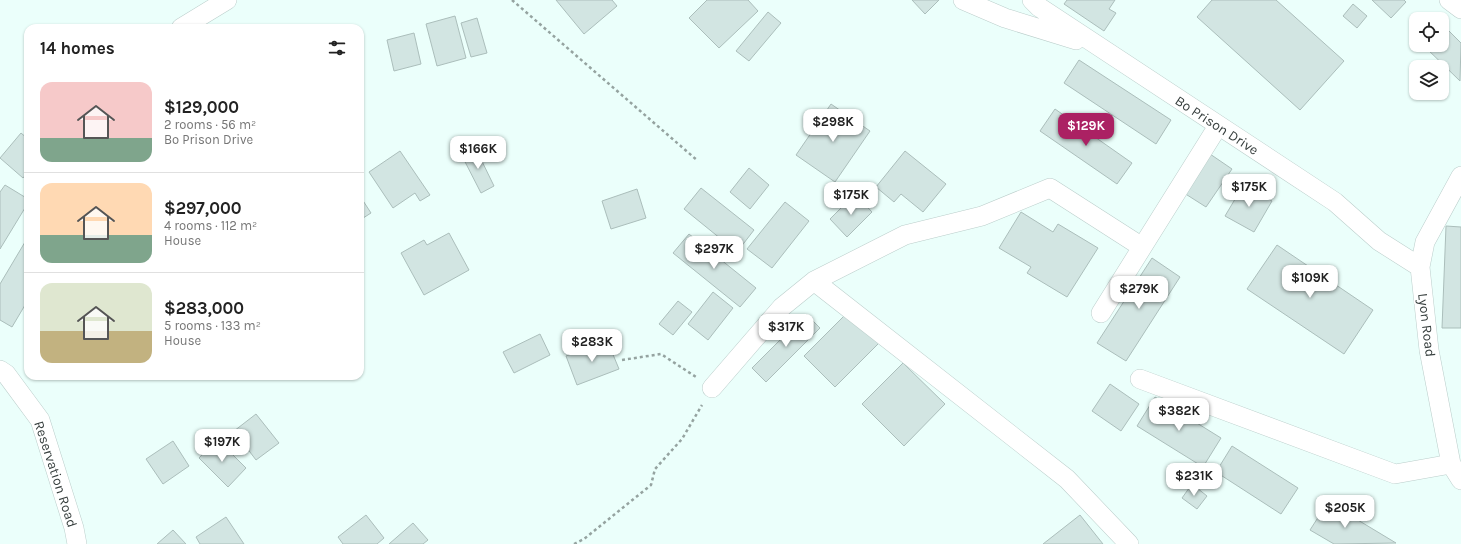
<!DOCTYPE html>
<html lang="en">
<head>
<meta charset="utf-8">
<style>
  :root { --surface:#fff; --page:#f6f6f6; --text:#222; --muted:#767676; --line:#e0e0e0; --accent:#ab2163 }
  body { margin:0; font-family:Karla,sans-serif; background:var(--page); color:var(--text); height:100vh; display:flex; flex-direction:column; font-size:15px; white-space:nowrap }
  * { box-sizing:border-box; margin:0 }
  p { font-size:13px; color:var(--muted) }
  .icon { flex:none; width:22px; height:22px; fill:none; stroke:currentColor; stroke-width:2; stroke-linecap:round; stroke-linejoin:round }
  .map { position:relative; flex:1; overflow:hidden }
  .details { position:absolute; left:24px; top:24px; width:340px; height:356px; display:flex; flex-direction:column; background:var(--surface); border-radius:12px; box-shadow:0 1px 3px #0004 }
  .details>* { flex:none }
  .controls { position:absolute; left:1409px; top:12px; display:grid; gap:8px }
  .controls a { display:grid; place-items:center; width:40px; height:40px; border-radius:8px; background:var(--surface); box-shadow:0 1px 3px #0004; font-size:20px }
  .price { position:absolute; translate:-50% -34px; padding:0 9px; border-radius:8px; background:#fff; color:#222; font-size:13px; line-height:26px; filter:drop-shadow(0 1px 2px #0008) }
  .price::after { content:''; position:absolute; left:50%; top:24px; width:12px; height:9px; margin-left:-6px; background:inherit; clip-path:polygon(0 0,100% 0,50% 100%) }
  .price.active { background:var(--accent); color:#fff }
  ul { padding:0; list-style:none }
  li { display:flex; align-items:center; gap:12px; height:100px; padding:0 16px }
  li+li { border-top:1px solid var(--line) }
  li span { display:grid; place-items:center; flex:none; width:112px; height:80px; border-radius:12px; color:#555 }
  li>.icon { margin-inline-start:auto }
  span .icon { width:48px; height:48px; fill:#fffc; stroke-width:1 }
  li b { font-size:17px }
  h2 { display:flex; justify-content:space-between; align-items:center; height:48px; padding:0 16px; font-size:17px }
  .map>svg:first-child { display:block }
  .building { fill:#d2e5e2; stroke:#abbebb }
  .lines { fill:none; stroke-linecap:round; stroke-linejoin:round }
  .street-casing { stroke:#bbcecb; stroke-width:20 }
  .path { stroke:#95a3a0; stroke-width:2.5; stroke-dasharray:3 3; stroke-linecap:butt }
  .street { stroke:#fff; stroke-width:19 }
  .labels { text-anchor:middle; stroke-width:3.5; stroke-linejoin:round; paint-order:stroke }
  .street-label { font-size:14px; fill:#373f3e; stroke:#fff }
</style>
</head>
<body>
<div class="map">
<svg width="1461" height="544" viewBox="0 0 1461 544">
  <rect width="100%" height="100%" fill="#ebfffb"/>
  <path class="building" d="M556 0H612L617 6 584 34Z
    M707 0H748L758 11 719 48 689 18Z
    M912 0H939L925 14Z
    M1067 0H1115L1109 9 1116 13 1104 31 1064 4Z
    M1212 0H1276L1344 61 1300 110 1197 17Z
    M1372 0H1404L1406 2 1391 18Z
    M1353 4 1367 16 1357 28 1343 16Z
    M768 12 781 23 749 61 736 51Z
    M455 16 466 58 437 66 426 24Z
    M477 18 487 53 471 57 461 23Z
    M1442 24 1461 43 1460 81 1423 45H1442Z
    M414 33 421 64 394 71 387 40Z
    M1079 60 1171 120 1156 144 1064 83Z
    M831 104 870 131 835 182 796 155Z
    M1055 109 1132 163 1117 184 1040 131Z
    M21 133 28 139V172L23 178 0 158Z
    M475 147 494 186 481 193 461 154Z
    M400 151 430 195 420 201 415 193 393 208 369 172Z
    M905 151 946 184 923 212 901 194 894 202 876 187Z
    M1210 154 1232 169 1206 207 1184 193Z
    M749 168 769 185 750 209 730 192Z
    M1244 184 1272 201 1254 232 1225 216Z
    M5 185 28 199V203L0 249V192Z
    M701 188 754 230 737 252 684 209Z
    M637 189 646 218 611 229 602 201Z
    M855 194 872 212 847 237 830 219Z
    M360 196 371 213 360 220Z
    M785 202 809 221 772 268 747 249Z
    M1021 212 1053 232 1058 224 1098 248 1067 297 1027 273 1031 267 999 248Z
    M1446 226 1461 227V328H1442Z
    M449 233 469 270 424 295 401 253 424 240 427 245Z
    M689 234 756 288 740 307 673 253Z
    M28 237V300L12 327 0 320V284Z
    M1277 245 1373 310 1344 354 1247 289Z
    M1152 258 1180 277 1126 361 1097 343Z
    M713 292 733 308 708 340 688 324Z
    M678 301 692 312 673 335 659 324Z
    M849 311 880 342 835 387 804 356Z
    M806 314 820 328 766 382 752 368Z
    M540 334 550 355 514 373 503 352Z
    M607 340 619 369 577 385 566 356Z
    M903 363 945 404 904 446 862 404Z
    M1110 384 1139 404 1121 431 1092 411Z
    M1155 397 1221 438 1203 467 1137 426Z
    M256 414 279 443 256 460 234 431Z
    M217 439 246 468 228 487 199 458Z
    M173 441 189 466 163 484 146 459Z
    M1232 446 1298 488 1281 514 1216 472Z
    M1192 484 1207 496 1197 509 1182 498Z
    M1328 502 1396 543 1334 544 1310 530Z
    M366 515 384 538 377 544H343L338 537Z
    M1080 515 1103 544H1043Z
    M226 517 244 544H200L196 537Z
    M413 523 428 540 423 544H389Z
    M173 530 186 544H157Z"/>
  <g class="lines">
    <defs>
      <path id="street" d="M963 0 1005 18 1076 40
        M1032 0 1039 7 1335 202 1379 241 1420 267
        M1449 0 1461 9
        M181 28 227 0
        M1461 176 1425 242 1420 267 1429 350 1451 464 1461 480
        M814 281 1067 479 1129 544
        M1101 313 1218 126
        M0 370 6 374 40 420 74 528 77 544
        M1140 379 1395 474 1451 464
        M712 388 782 307 814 281 905 235 982 216 1050 188 1142 247"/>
    </defs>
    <use href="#street" class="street-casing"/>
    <path class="path" d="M512 0 698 161
      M622 360 661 354 696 377
      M574 544 584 539 651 485 655 469 682 439 702 405"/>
    <use href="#street" class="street"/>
  </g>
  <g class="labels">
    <g class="street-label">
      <text transform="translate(1217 125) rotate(33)" y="5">Bo Prison Drive</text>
      <text transform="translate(1427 325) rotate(83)" y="5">Lyon Road</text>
      <text transform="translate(56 474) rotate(72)" y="5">Reservation Road</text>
    </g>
  </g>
</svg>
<div class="controls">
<a><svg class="icon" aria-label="locate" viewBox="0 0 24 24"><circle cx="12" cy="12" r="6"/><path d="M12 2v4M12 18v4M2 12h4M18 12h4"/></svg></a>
<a><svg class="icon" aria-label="layers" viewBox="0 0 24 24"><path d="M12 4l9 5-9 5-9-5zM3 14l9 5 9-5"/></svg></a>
</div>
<b class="price" style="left:833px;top:143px">$298K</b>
<b class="price active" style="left:1086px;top:147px">$129K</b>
<b class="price" style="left:478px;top:170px">$166K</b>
<b class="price" style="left:1249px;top:208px">$175K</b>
<b class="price" style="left:851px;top:216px">$175K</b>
<b class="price" style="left:714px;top:270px">$297K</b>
<b class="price" style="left:1310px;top:299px">$109K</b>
<b class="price" style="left:1139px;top:310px">$279K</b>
<b class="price" style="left:786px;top:348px">$317K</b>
<b class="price" style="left:592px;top:363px">$283K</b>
<b class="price" style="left:1179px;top:432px">$382K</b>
<b class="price" style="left:222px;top:463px">$197K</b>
<b class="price" style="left:1194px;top:497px">$231K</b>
<b class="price" style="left:1345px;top:529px">$205K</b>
<section class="details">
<h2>14 homes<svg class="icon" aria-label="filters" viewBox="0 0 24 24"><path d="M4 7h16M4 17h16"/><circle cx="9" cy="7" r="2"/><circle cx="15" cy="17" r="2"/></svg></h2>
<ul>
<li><span style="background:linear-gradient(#f6c9c9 70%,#7fa58c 0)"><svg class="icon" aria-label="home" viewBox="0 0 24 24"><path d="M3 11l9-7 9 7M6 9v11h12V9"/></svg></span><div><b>$129,000</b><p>2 rooms · 56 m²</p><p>Bo Prison Drive</p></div></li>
<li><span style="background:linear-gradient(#ffd9b3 65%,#7fa58c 0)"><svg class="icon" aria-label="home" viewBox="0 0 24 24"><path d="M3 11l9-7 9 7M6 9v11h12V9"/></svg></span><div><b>$297,000</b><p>4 rooms · 112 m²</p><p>House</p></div></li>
<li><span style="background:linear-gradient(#dfe7d0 60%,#c2b280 0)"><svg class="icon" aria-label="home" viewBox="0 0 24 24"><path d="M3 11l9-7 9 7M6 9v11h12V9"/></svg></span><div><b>$283,000</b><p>5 rooms · 133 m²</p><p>House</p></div></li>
</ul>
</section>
</div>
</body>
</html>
